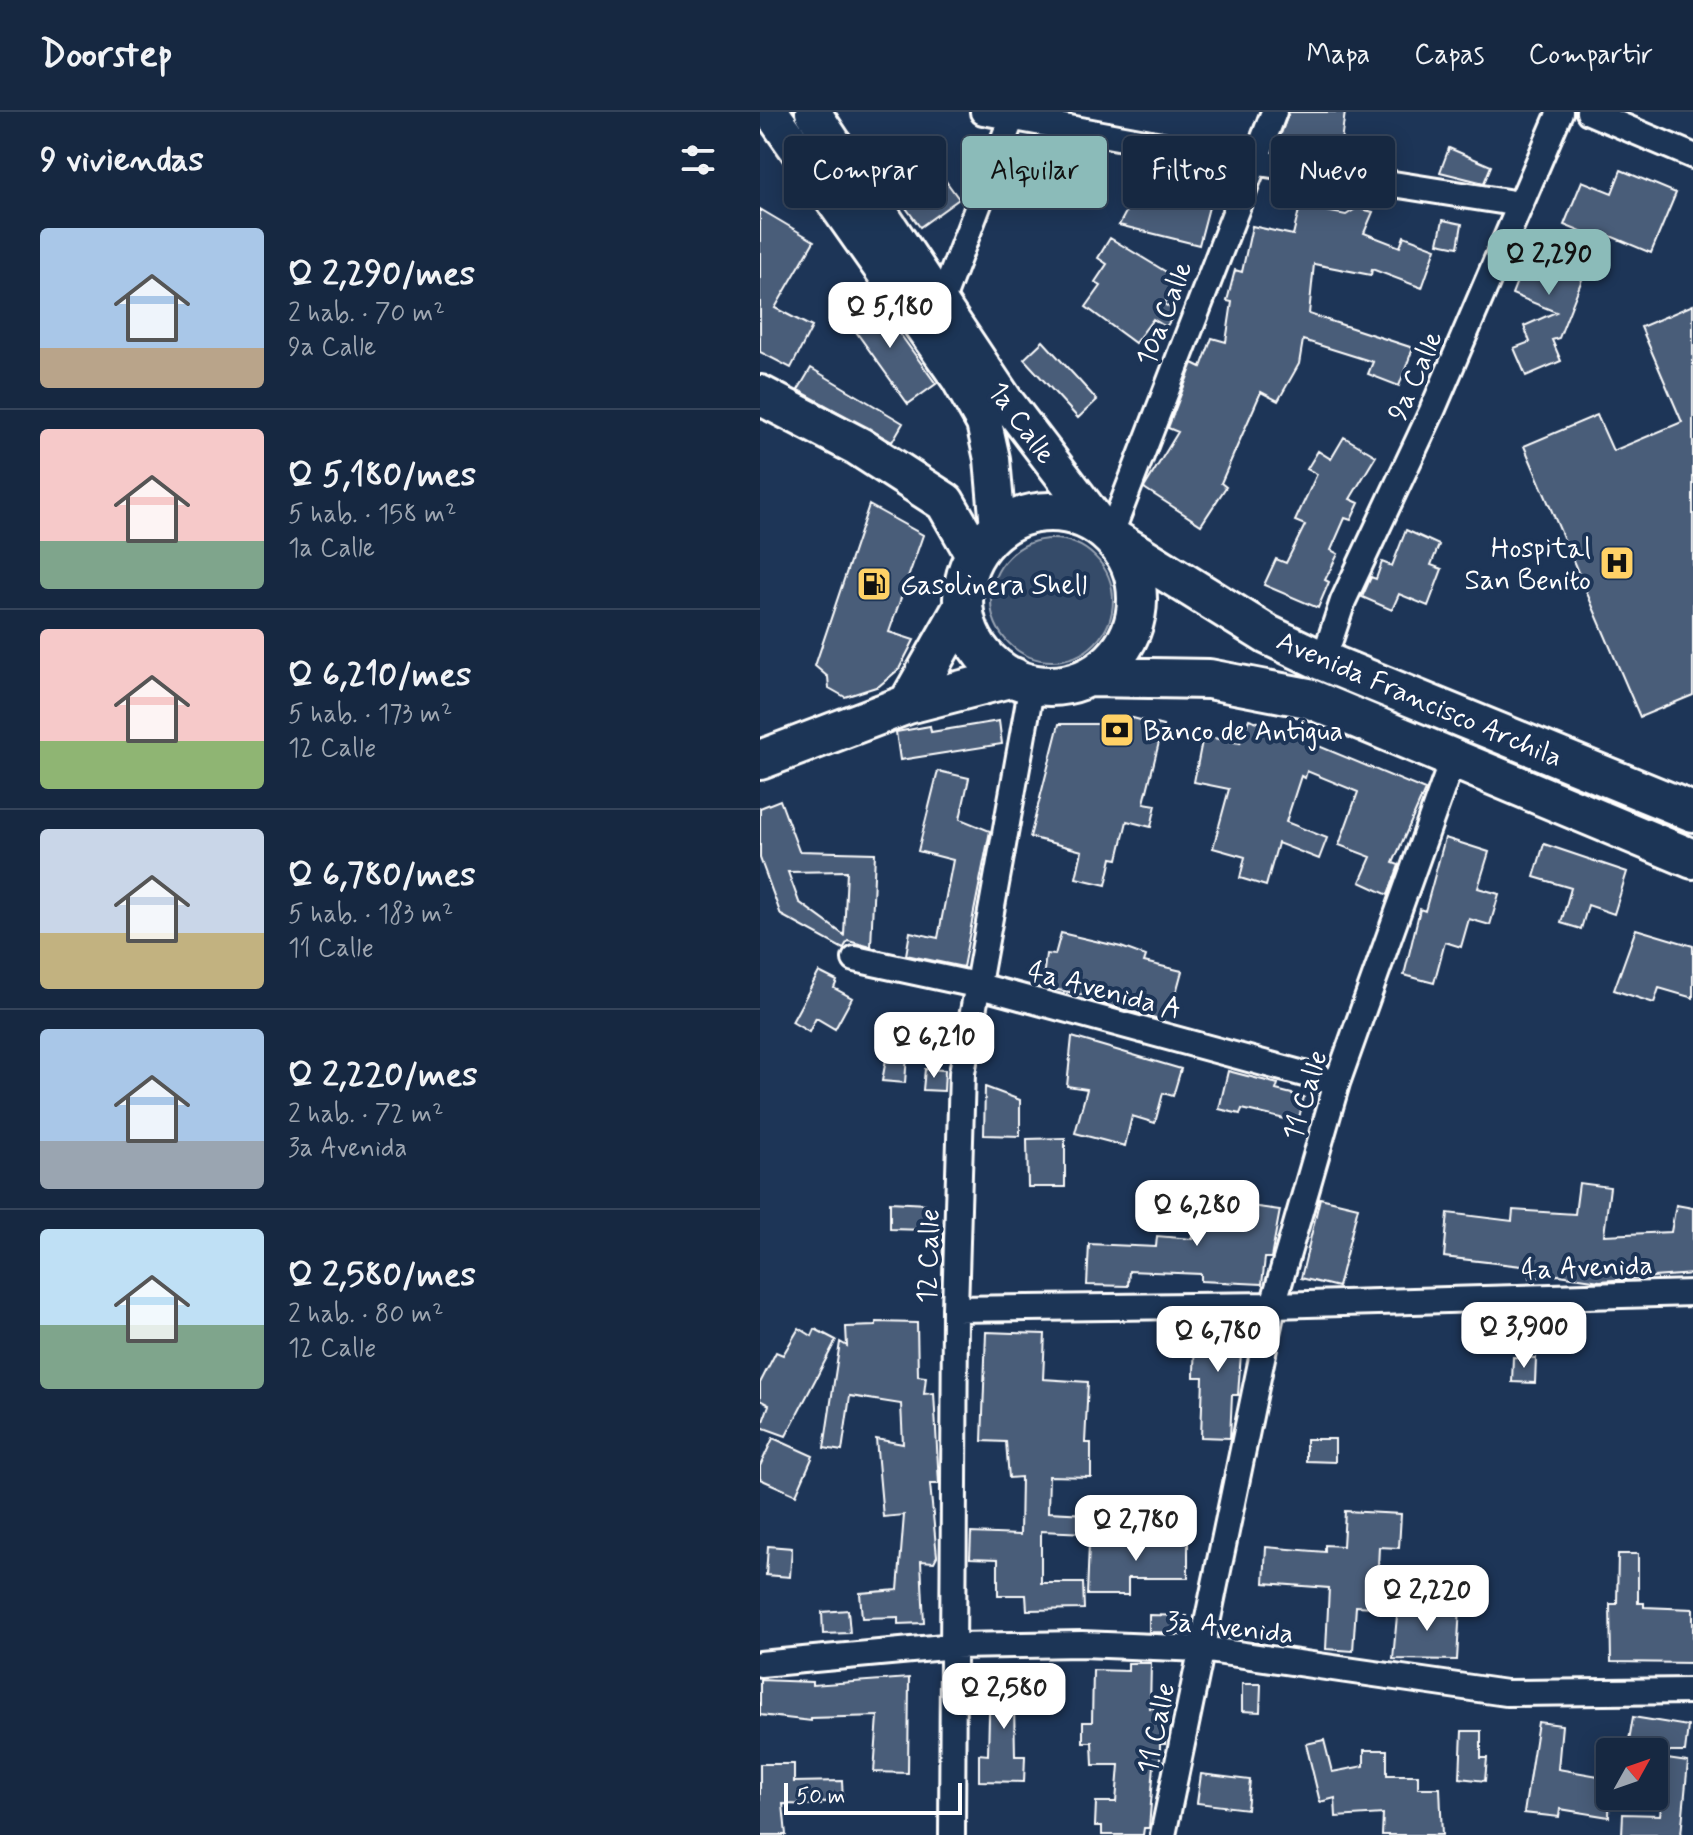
<!DOCTYPE html>
<html lang="es">
<head>
<meta charset="utf-8">
<style>
  :root { --surface:#162841; --page:#1f3048; --text:#f1f3f6; --muted:#9ea6b1; --line:#35445a; --accent:#8bbbb9 }
  body { margin:0; font-family:Mynerve,sans-serif; background:var(--page); color:var(--text); height:100vh; display:flex; flex-direction:column; font-size:30px; white-space:nowrap }
  * { box-sizing:border-box; margin:0 }
  p { font-size:26px; color:var(--muted) }
  .icon { flex:none; width:44px; height:44px; fill:none; stroke:currentColor; stroke-width:2; stroke-linecap:round; stroke-linejoin:round }
  .map { position:relative; flex:1; overflow:hidden }
  .drawer { display:flex; flex-direction:column; background:var(--surface); width:760px }
  .drawer>* { flex:none }
  .hud { position:absolute; left:24px; top:24px; width:760px; height:72px; display:flex; gap:16px }
  .needle { width:52px; rotate:50deg }
  .fabs { position:absolute; left:836px; top:1626px; display:grid; gap:16px }
  .fabs a { display:grid; place-items:center; width:72px; height:72px; border-radius:8px; background:var(--surface); box-shadow:0 4px 20px #0003,0 0 0 2px var(--line); font-size:40px }
  .scale { position:absolute; left:24px; bottom:20px; width:178px; box-sizing:border-box; padding-left:8px; border:4px solid #fff; border-top:0; font-size:22px; line-height:28px; white-space:nowrap; color:#fff; -webkit-text-stroke:6px #1d3557; paint-order:stroke }
  .price { position:absolute; translate:-50% -68px; padding:0 18px; border-radius:16px; background:#fff; color:#222; font-size:26px; line-height:52px; filter:drop-shadow(0 2px 4px #0008) }
  .price::after { content:''; position:absolute; left:50%; top:48px; width:24px; height:18px; margin-left:-12px; background:inherit; clip-path:polygon(0 0,100% 0,50% 100%) }
  .price.current { background:var(--accent); color:#111 }
  ul { padding:0; list-style:none }
  li { display:flex; align-items:center; gap:24px; height:200px; padding:0 40px }
  li+li { border-top:2px solid var(--line) }
  li span { display:grid; place-items:center; flex:none; width:224px; height:160px; border-radius:8px; color:#555 }
  li>.icon { margin-inline-start:auto }
  span .icon { width:96px; height:96px; fill:#fffc; stroke-width:1 }
  li b { font-size:34px }
  h2 { display:flex; justify-content:space-between; align-items:center; height:96px; padding:0 40px; font-size:34px }
  .tag { padding:0 28px; border-radius:8px; background:var(--surface); box-shadow:0 4px 20px #0003,0 0 0 2px var(--line); font-size:28px; line-height:72px }
  .tag.current { background:var(--accent); color:#111 }
  header { display:flex; align-items:center; gap:48px; box-sizing:border-box; height:112px; padding:0 40px; background:var(--surface); border-bottom:2px solid var(--line) }
  header strong { font-size:38px }
  nav { display:flex; gap:44px; margin-inline-start:auto; font-size:28px }
  main { display:flex; flex:1; min-height:0 }
  .map>svg:first-child { display:block }
  .green { fill:#364b69; stroke:#9aa5b4; stroke-width:2 }
  .building { fill:#4a5d79; stroke:#fff; stroke-width:2; fill-rule:evenodd }
  .lines { fill:none; stroke-linecap:round; stroke-linejoin:round }
  .minor-casing { stroke:#fff; stroke-width:30 }
  .secondary-casing { stroke:#fff; stroke-width:40 }
  .primary-casing { stroke:#fff; stroke-width:44 }
  .minor { stroke:#1d3557; stroke-width:24 }
  .secondary { stroke:#1d3557; stroke-width:34 }
  .primary { stroke:#1d3557; stroke-width:38 }
  .labels { text-anchor:middle; stroke-width:8; stroke-linejoin:round; paint-order:stroke }
  .street-label { font-size:28px; fill:#fff; stroke:#1d3557 }
  .poi-label { font-size:28px; fill:#fff; stroke:#1d3557; text-anchor:start }
</style>
</head>
<body>
<header>
<strong>Doorstep</strong>
<nav><a>Mapa</a><a>Capas</a><a>Compartir</a></nav>
</header>
<main>
<section class="drawer">
<h2>9 viviendas<svg class="icon" aria-label="filters" viewBox="0 0 24 24"><path d="M4 7h16M4 17h16"/><circle cx="9" cy="7" r="2"/><circle cx="15" cy="17" r="2"/></svg></h2>
<ul>
<li><span style="background:linear-gradient(#a9c7e8 75%,#b9a48a 0)"><svg class="icon" aria-label="home" viewBox="0 0 24 24"><path d="M3 11l9-7 9 7M6 9v11h12V9"/></svg></span><div><b>Q 2,290/mes</b><p>2 hab. · 70 m²</p><p>9a Calle</p></div></li>
<li><span style="background:linear-gradient(#f6c9c9 70%,#7fa58c 0)"><svg class="icon" aria-label="home" viewBox="0 0 24 24"><path d="M3 11l9-7 9 7M6 9v11h12V9"/></svg></span><div><b>Q 5,180/mes</b><p>5 hab. · 158 m²</p><p>1a Calle</p></div></li>
<li><span style="background:linear-gradient(#f6c9c9 70%,#8fb573 0)"><svg class="icon" aria-label="home" viewBox="0 0 24 24"><path d="M3 11l9-7 9 7M6 9v11h12V9"/></svg></span><div><b>Q 6,210/mes</b><p>5 hab. · 173 m²</p><p>12 Calle</p></div></li>
<li><span style="background:linear-gradient(#c9d6e8 65%,#c2b280 0)"><svg class="icon" aria-label="home" viewBox="0 0 24 24"><path d="M3 11l9-7 9 7M6 9v11h12V9"/></svg></span><div><b>Q 6,780/mes</b><p>5 hab. · 183 m²</p><p>11 Calle</p></div></li>
<li><span style="background:linear-gradient(#a9c7e8 70%,#9aa5b1 0)"><svg class="icon" aria-label="home" viewBox="0 0 24 24"><path d="M3 11l9-7 9 7M6 9v11h12V9"/></svg></span><div><b>Q 2,220/mes</b><p>2 hab. · 72 m²</p><p>3a Avenida</p></div></li>
<li><span style="background:linear-gradient(#bfe0f5 60%,#7fa58c 0)"><svg class="icon" aria-label="home" viewBox="0 0 24 24"><path d="M3 11l9-7 9 7M6 9v11h12V9"/></svg></span><div><b>Q 2,580/mes</b><p>2 hab. · 80 m²</p><p>12 Calle</p></div></li>
</ul>
</section>
<div class="map">
<svg width="933" height="1723" viewBox="0 0 933 1723">
  <rect width="100%" height="100%" fill="#1d3557"/>
  <filter id="ink" filterUnits="userSpaceOnUse"><feTurbulence type="fractalNoise" baseFrequency=".0125" numOctaves="2"/><feDisplacementMap in="SourceGraphic" scale="16" xChannelSelector="R" yChannelSelector="G"/><feConvolveMatrix kernelMatrix="1 2 1 2 8 2 1 2 1" color-interpolation-filters="sRGB"/></filter>
  <g filter="url(#ink)">
    <path class="green" d="M231 488a61 61 0 1 1 122 0a61 61 0 1 1-122 0Z"/>
    <path class="building" d="M529 0H585L581 30 572 47 515 38Z
      M689 36 731 54 724 71 680 60Z
      M861 58 916 81 891 141 841 120 838 127 804 113 822 69 852 81Z
      M374 60 454 76 439 133 359 113 366 100Z
      M180 61 199 87 160 115 141 89Z
      M540 94 586 103 597 96 613 100 604 121 640 135 644 124 676 136 662 176 612 157 611 163 554 152 549 202 653 236 639 274 608 262 613 250 543 228 539 252 518 289 501 280 461 371 466 375 441 413 384 376 418 320 408 316 433 251 441 255 452 226 466 230 472 190 467 189 475 158 482 160 492 114 533 123Z
      M0 97 54 129 15 196 52 215 31 256 0 240Z
      M683 108 702 112 698 135 678 131Z
      M350 126 418 167 404 192 416 200 406 215 393 207 375 231 326 195 341 174 335 170 347 152 338 146Z
      M774 126 834 137 799 226 792 228 801 249 766 264 754 236 770 230 764 214 796 200 752 182Z
      M112 183 176 272 148 292 84 203Z
      M933 193V583L880 605 764 334 837 303 853 339 922 310 881 215Z
      M283 229 337 288 318 306 264 247Z
      M51 256 143 311 132 330 38 278Z
      M584 325 616 344 590 387 599 391 591 408 585 406 571 438 578 442 565 468 569 470 558 496 504 473 516 447 526 451 545 413 535 409 557 362 547 357 558 339 571 347Z
      M109 393 163 423 129 520 154 528 139 557 119 574 85 585 69 576 68 565 55 554Z
      M646 418 679 433 671 453 682 457 668 494 639 482 632 498 602 485 611 465 616 467 622 450 632 454Z
      M369 605 403 614 384 691 396 693 391 715 367 709 358 747 352 746 346 773 316 766 322 739 270 725 299 612H368Z
      M489 607 557 630 556 633 665 678 633 751 639 753 628 783 600 770 611 745 579 733 598 680 547 659 545 666 541 664 526 710 567 726 559 747 518 731 506 774 480 766 485 745 453 736 469 677 434 670 443 624 480 631Z
      M239 609 242 632 140 648 136 620 170 614 171 620Z
      M178 659 209 666 200 707 230 719 203 855 146 843 150 820 178 826 193 748 158 739Z
      M20 688 39 739 115 741 111 835 88 829 83 837 21 803 0 746V696ZM87 759 84 823 39 790 28 760Z
      M685 726 729 740 718 776 739 782 730 813 709 807 701 835 685 830 674 871 644 863 660 797 665 799Z
      M784 732 867 760 854 802 828 793 821 817 801 811 811 776 774 765Z
      M876 817 933 834V886L899 876 894 891 854 878Z
      M301 821 361 835 386 844 384 850 422 859 413 892 407 890 403 908 325 887V883L282 875 286 842 295 843Z
      M59 860 77 869 74 876 92 886 75 917 56 906 49 920 32 910Z
      M312 925 421 957 413 984 403 981 395 1011 372 1004 365 1034 315 1021 327 977 307 974Z
      M127 942 147 943 145 971 122 969Z
      M165 957 185 958 184 979 163 978Z
      M468 959 518 972 516 978 544 985 538 1010 482 997 480 1002 459 997Z
      M225 975 260 988V1024L224 1023Z
      M305 1026V1075H268L267 1027Z
      M819 1071 850 1075 844 1123 911 1120 916 1093 933 1096V1162L840 1169 799 1163 770 1166V1155L684 1145 688 1101 752 1109 753 1098 815 1102Z
      M433 1086 520 1098 511 1146H505L502 1172 441 1169V1162L369 1159 368 1174 327 1173 329 1132 396 1135 397 1124 432 1127Z
      M560 1086 598 1095 578 1175 541 1166Z
      M130 1090 167 1092 166 1118 130 1117Z
      M116 1210 157 1211 158 1264 166 1265 164 1282 174 1281 179 1372H170L177 1444 174 1450 161 1449 164 1511 138 1512V1505L102 1506 100 1481 138 1478 144 1403 123 1405 116 1327 143 1332 141 1292 90 1284 82 1339 64 1336 80 1230 87 1234 86 1215 116 1214Z
      M435 1210 483 1213 478 1283H472L470 1326 441 1325 443 1265H434Z
      M39 1216 52 1224 55 1217 76 1228 26 1324 1 1315 9 1293 0 1288V1271L16 1240 23 1243Z
      M226 1220 285 1222 283 1267 328 1270 325 1331H331V1365L289 1364 288 1400 328 1402 327 1421 281 1419V1471H323L324 1497 267 1498 266 1483H238V1447L210 1446 211 1421 260 1423 261 1365 249 1366 246 1330 222 1329Z
      M753 1245 776 1246 775 1271 752 1270Z
      M13 1326 53 1344 36 1383 0 1367V1354Z
      M546 1327H575V1350L546 1349Z
      M585 1399 641 1402 639 1436 619 1435 616 1495 596 1494 593 1539 566 1537 569 1476 504 1471 506 1435 565 1440V1433L583 1434Z
      M373 1425H428V1466H368V1483H327L329 1432 373 1434Z
      M8 1434 32 1436 30 1465 6 1463Z
      M858 1442H878V1491H884V1495L933 1497V1551L851 1550 850 1492H857Z
      M676 1492 700 1494 697 1548 633 1547 638 1493 676 1497Z
      M88 1498 90 1521 63 1522 62 1500Z
      M389 1503 427 1504V1521L389 1520Z
      M368 1551H391L390 1596 406 1597 405 1632H400V1653H394L389 1716H384L383 1723H342V1714H335L336 1690H356L359 1653H333L332 1630H323V1610H332L333 1558 368 1559Z
      M230 1565H268V1591H254L255 1644H265L264 1670 219 1669V1642L228 1643Z
      M149 1566 148 1661 114 1660 118 1604 51 1606V1609L0 1603V1568L52 1570V1573Z
      M482 1572H501L500 1600 482 1599Z
      M873 1605 928 1614 925 1640H867Z
      M778 1610 802 1613 798 1657 850 1666 849 1705 800 1697 799 1705 764 1701Z
      M702 1619H721V1646H727L725 1669 700 1666Z
      M564 1628 572 1660 604 1654V1638H627V1663H658V1676H680L682 1723H622L623 1702 576 1705 575 1686 560 1690 546 1632Z
      M907 1647 928 1650 921 1723H862L863 1702 900 1703Z
      M0 1652H34V1670L82 1669 83 1689 61 1690V1693L23 1692 26 1723H0Z
      M441 1662 490 1668 487 1697 437 1691Z"/>
    <g class="lines">
      <defs>
        <path id="minor" d="M223 0 493 50 760 92
          M829 0 933 44
          M181 191 254 0
          M350 424 514 0
          M563 549 583 489 672 299 800 0
          M95 847 216 873 577 971
          M195 1197 513 1193 933 1181
          M0 1552 195 1534 322 1532 442 1537 746 1581 933 1579
          M192 1723 195 1197 202 961 272 572
          M403 1723 513 1193 577 971 693 646"/>
        <path id="secondary" d="M11 0 199 267 224 311 232 347 238 415
          M53 0 245 288 344 418"/>
        <path id="primary" d="M0 283 98 334 185 390 215 442
          M203 487a87 87 0 1 1 174 0a87 87 0 1 1-174 0Z
          M355 428 508 523 563 549 933 700
          M330 565 449 567 548 586 933 747
          M148 592 203 495
          M0 648 148 592 253 565"/>
      </defs>
      <use href="#minor" class="minor-casing"/>
      <use href="#secondary" class="secondary-casing"/>
      <use href="#primary" class="primary-casing"/>
      <use href="#minor" class="minor"/>
      <use href="#secondary" class="secondary"/>
      <use href="#primary" class="primary"/>
    </g>
  </g>
  <defs>
    <symbol id="hospital-square" viewBox="-11 -11 22 22"><rect x="-9" y="-9" width="18" height="18" rx="4" fill="#ffd166" stroke="#1d3557"/><path d="M-5-5h3v3.5h4V-5h3V5h-3V1.5h-4V5h-3Z" fill="#111"/></symbol>
    <symbol id="fuel-square" viewBox="-11 -11 22 22"><rect x="-9" y="-9" width="18" height="18" rx="4" fill="#ffd166" stroke="#1d3557"/><path d="M-5.5-6h7V0h2V4h1.3V-2.5L3-4.5l.8-.8L6-3V5H2.5V1h-1V6h-7ZM-4.2-4.7v3.2H.2V-4.7Z" fill="#111"/></symbol>
    <symbol id="bank-square" viewBox="-11 -11 22 22"><rect x="-9" y="-9" width="18" height="18" rx="4" fill="#ffd166" stroke="#1d3557"/><path d="M-6-4H6V4H-6ZM0-2.3a2.3 2.3 0 1 0 0 4.6a2.3 2.3 0 1 0 0-4.6Z" fill="#111"/></symbol>
  </defs>
  <g fill-rule="evenodd">
    <use href="#hospital-square" x="837" y="431" width="40" height="40"/>
    <use href="#fuel-square" x="94" y="452" width="40" height="40"/>
    <use href="#bank-square" x="337" y="598" width="40" height="40"/>
  </g>
  <g class="labels">
    <g class="street-label">
      <text transform="translate(403 201) rotate(-69)" y="10">10a Calle</text>
      <text transform="translate(654 263) rotate(-66)" y="10">9a Calle</text>
      <text transform="translate(263 310) rotate(54)" y="10">1a Calle</text>
      <text transform="translate(660 586) rotate(23)" y="10">Avenida Francisco Archila</text>
      <text transform="translate(345 877) rotate(15)" y="10">4a Avenida A</text>
      <text transform="translate(544 983) rotate(-73)" y="10">11 Calle</text>
      <text transform="translate(167 1144) rotate(-88)" y="10">12 Calle</text>
      <text transform="translate(827 1154) rotate(-2)" y="10">4a Avenida</text>
      <text transform="translate(470 1514) rotate(6)" y="10">3a Avenida</text>
      <text transform="translate(395 1616) rotate(-78)" y="10">11 Calle</text>
    </g>
    <g class="poi-label">
      <text x="831" y="445" text-anchor="end">Hospital<tspan x="831" dy="32">San Benito</tspan></text>
      <text x="140" y="482">Gasolinera Shell</text>
      <text x="383" y="628">Banco de Antigua</text>
    </g>
  </g>
</svg>
<div class="fabs">
<a><svg class="needle" viewBox="-14 -14 28 28"><path d="M0-13l5 13h-10z" fill="#e53935"/><path d="M0 13l5-13h-10z" fill="#9ea6b1"/></svg></a>
</div>
<div class="scale">50 m</div>
<b class="price current" style="left:789px;top:185px">Q 2,290</b>
<b class="price" style="left:130px;top:238px">Q 5,180</b>
<b class="price" style="left:174px;top:968px">Q 6,210</b>
<b class="price" style="left:437px;top:1136px">Q 6,280</b>
<b class="price" style="left:764px;top:1258px">Q 3,900</b>
<b class="price" style="left:458px;top:1262px">Q 6,780</b>
<b class="price" style="left:376px;top:1451px">Q 2,780</b>
<b class="price" style="left:667px;top:1521px">Q 2,220</b>
<b class="price" style="left:244px;top:1619px">Q 2,580</b>
<div class="hud">
<a class="tag">Comprar</a>
<a class="tag current">Alquilar</a>
<a class="tag">Filtros</a>
<a class="tag">Nuevo</a>
</div>
</div>
</main>
</body>
</html>
